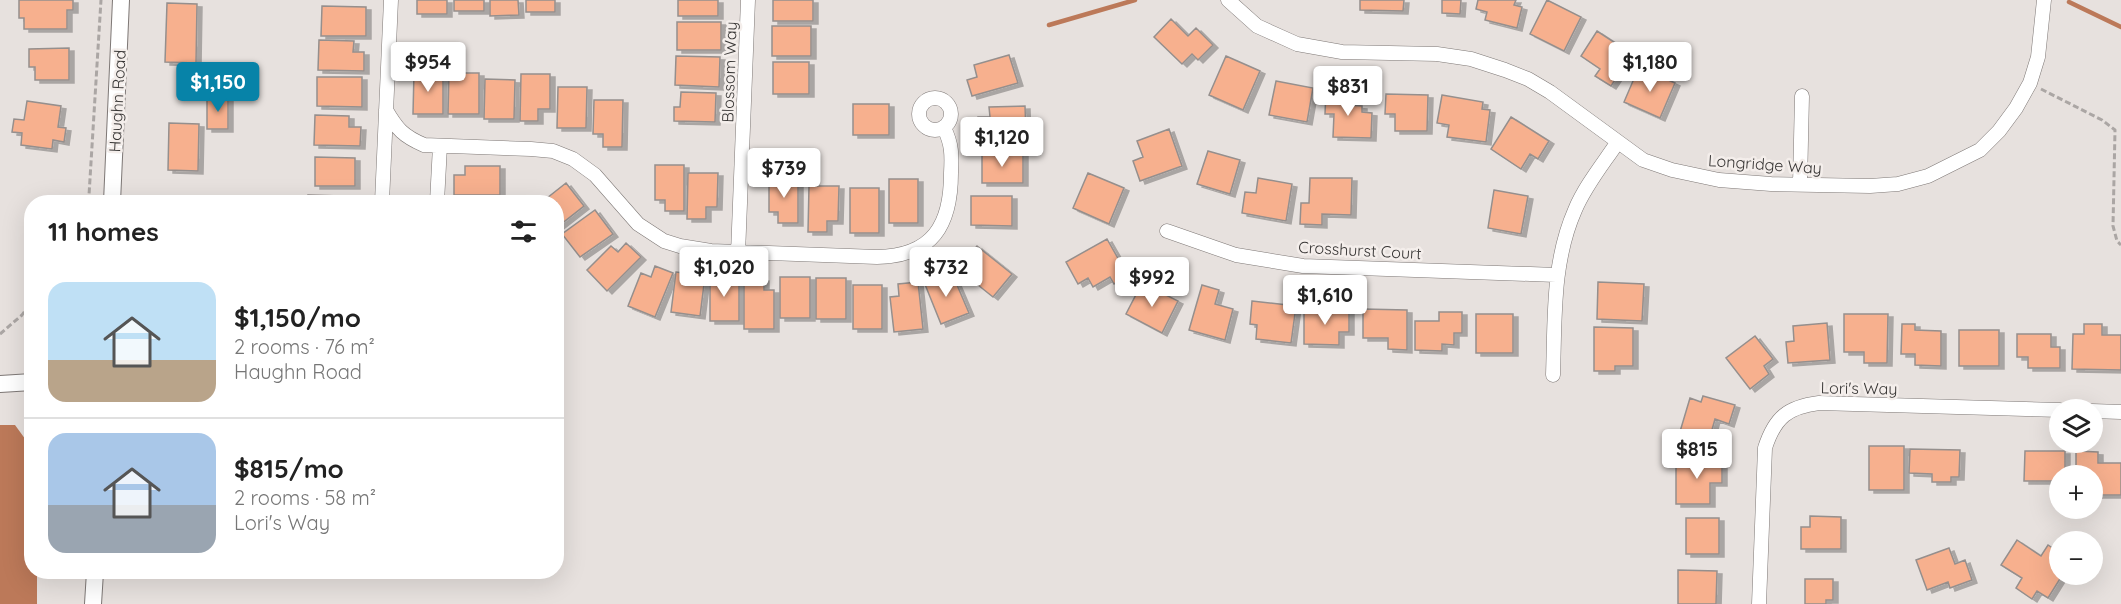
<!DOCTYPE html>
<html lang="en">
<head>
<meta charset="utf-8">
<style>
  :root { --surface:#fff; --page:#f6f6f6; --text:#222; --muted:#767676; --line:#e0e0e0; --accent:#0783a8 }
  body { margin:0; font-family:Quicksand,sans-serif; background:var(--page); color:var(--text); height:100vh; display:flex; flex-direction:column; font-size:22px; white-space:nowrap }
  * { box-sizing:border-box; margin:0 }
  p { font-size:20px; color:var(--muted) }
  .icon { flex:none; width:33px; height:33px; fill:none; stroke:currentColor; stroke-width:2; stroke-linecap:round; stroke-linejoin:round }
  .map { position:relative; flex:1; overflow:hidden }
  .side { position:absolute; left:24px; top:195px; width:540px; height:384px; display:flex; flex-direction:column; background:var(--surface); border-radius:24px; box-shadow:0 6px 24px #0002 }
  .side>* { flex:none }
  .controls { position:absolute; left:2049px; top:399px; display:grid; gap:12px }
  .controls a { display:grid; place-items:center; width:54px; height:54px; border-radius:50%; background:var(--surface); box-shadow:0 6px 24px #0002; font-size:30px }
  .price { position:absolute; translate:-50% -51px; padding:0 14px; border-radius:6px; background:#fff; color:#222; font-size:20px; line-height:39px; filter:drop-shadow(0 2px 3px #0008) }
  .price::after { content:''; position:absolute; left:50%; top:36px; width:18px; height:14px; margin-left:-9px; background:inherit; clip-path:polygon(0 0,100% 0,50% 100%) }
  .price.active { background:var(--accent); color:#fff }
  ul { padding:0; list-style:none }
  li { display:flex; align-items:center; gap:18px; height:150px; padding:0 24px }
  li+li { border-top:2px solid var(--line) }
  li span { display:grid; place-items:center; flex:none; width:168px; height:120px; border-radius:18px; color:#555 }
  li>.icon { margin-inline-start:auto }
  span .icon { width:72px; height:72px; fill:#fffc; stroke-width:1 }
  li b { font-size:26px }
  h2 { display:flex; justify-content:space-between; align-items:center; height:72px; padding:0 24px; font-size:26px }
  .map>svg:first-child { display:block }
  .water { fill:#bc7959 }
  .lines { fill:none; stroke-linecap:round; stroke-linejoin:round }
  .stream { stroke:#bc7959; stroke-width:4.5 }
  .building { fill:#f7b08e; stroke:#958f8d; stroke-width:1.5; filter:url(#shadow) }
  .minor-casing { stroke:#7e7876; stroke-width:15 }
  .tertiary-casing { stroke:#7e7876; stroke-width:18 }
  .path { stroke:#aba6a4; stroke-width:3; stroke-dasharray:6 3; stroke-linecap:butt }
  .minor { stroke:#fff; stroke-width:14 }
  .tertiary { stroke:#fff; stroke-width:16 }
  .labels { text-anchor:middle; stroke-width:5; stroke-linejoin:round; paint-order:stroke }
  .street-label { font-size:16px; fill:#373534; stroke:#f4eeeb }
</style>
</head>
<body>
<div class="map">
<svg width="2121" height="604" viewBox="0 0 2121 604">
  <defs>
    <filter id="shadow"><feDropShadow dx="5" dy="3" stdDeviation="0" flood-color="#0004"/></filter>
  </defs>
  <rect width="100%" height="100%" fill="#e7e1de"/>
  <path class="water" d="M0 425H15L31 447V452L32 572H37V604H0Z"/>
  <g class="lines">
    <path class="stream" d="M2069 2 2121 27
      M1049 25 1135 0"/>
  </g>
  <path class="building" d="M19 0H73V10H67V29H24V18H19Z
    M417 0H447V14H417Z
    M454 0H484V11H454Z
    M490 0H518L519 15 490 16Z
    M526 0H555V12H526Z
    M678 0H718V16H678Z
    M773 0H813V21H773Z
    M1360 0H1404L1403 11 1360 10Z
    M1442 0H1461L1460 14 1442 13Z
    M1478 0H1516L1514 5 1522 7 1517 28 1485 20 1487 12 1476 9Z
    M1547 0 1581 17 1564 51 1530 34Z
    M167 3 197 4 196 63 165 62Z
    M322 6 366 7V36H321Z
    M1171 19 1188 36 1196 28 1213 45 1198 60 1192 54 1182 64 1154 37Z
    M677 22H721V50H677Z
    M772 26H811V56H772Z
    M1597 31 1632 54 1611 86 1595 76 1600 69 1581 56Z
    M319 40 354 41 353 52H364V71L318 70Z
    M69 48V80H35V67H29V49Z
    M1009 55 1018 83 972 96 967 80 977 77 974 65Z
    M676 56 720 57 719 87 675 85Z
    M1226 56 1260 71 1243 110 1209 95Z
    M773 62H809V94H773Z
    M1639 67 1675 83 1660 118 1624 102Z
    M414 72H443V114H413Z
    M449 73H479V114H448Z
    M521 74H550V109H538V121H520Z
    M317 77H362V107L317 106Z
    M485 79 515 80 514 119H484Z
    M1276 81 1313 88 1307 122 1269 115Z
    M558 87H587L586 128H557Z
    M1326 91 1349 92 1348 105 1362 106V112L1372 113 1371 138 1333 137 1334 114H1325Z
    M681 92 716 93 715 122 674 121V107H680Z
    M1386 94 1428 95 1427 131H1395V114H1385Z
    M1442 95 1483 102 1482 109 1490 110 1486 142 1447 137 1449 125 1437 123Z
    M207 98H228V129H207Z
    M594 100H623L622 147H603V134H593Z
    M27 101 61 106 58 127 66 128 64 142 53 140 52 149 21 145 22 133 12 132 14 119 24 120Z
    M853 104H889V135H853Z
    M1025 106 1026 135 978 137V117H990L989 107Z
    M315 115 349 116V127H361L360 146 314 145Z
    M1511 117 1549 141 1538 159 1530 154 1521 169 1491 149Z
    M169 123 199 124 198 171 168 170Z
    M1169 129 1182 166 1140 181 1133 161 1143 157 1137 141Z
    M1208 151 1240 160 1230 194 1197 184Z
    M982 153H1023V183H982Z
    M315 157 355 158V186H315Z
    M655 165H684V211H665V200H655Z
    M465 166H500V195H454V175H465Z
    M688 173H718L717 207H706V219H687Z
    M1088 173 1124 188 1109 224 1073 208Z
    M769 177H798V223H778V212H769Z
    M1258 178 1292 184 1286 221 1242 213 1245 192 1256 193Z
    M1310 178H1352L1351 215 1322 214V225L1300 224 1301 203H1309Z
    M889 179H918V223H889Z
    M566 183 584 206 556 228V202H542Z
    M809 186H839L838 221H827V232H808Z
    M850 188H879V233H850Z
    M1494 190 1528 196 1521 234 1488 228Z
    M308 195 342 196V202H308Z
    M971 196H1012V226L971 225Z
    M172 198 201 199V202H172Z
    M595 210 613 234 580 257 562 234Z
    M1107 239 1128 276 1114 284 1110 277 1093 287 1088 278 1078 284 1066 262Z
    M626 243 641 257 607 291 587 270 611 246 618 252Z
    M977 246 1012 274 993 297 958 269Z
    M655 266 673 273 655 317 628 306 641 273 651 277Z
    M951 271 969 313 941 324 924 282Z
    M676 272 705 276 700 316 671 312Z
    M710 276H739V321H710Z
    M780 277H810V318H780Z
    M744 278H764V290H774V329H744Z
    M816 278H846V319H816Z
    M918 282 923 329 894 332 890 297 899 296 898 284Z
    M1598 282 1644 284 1642 321 1597 319Z
    M1142 283 1178 301 1162 333 1126 314Z
    M853 285H882V329H853Z
    M1202 285 1219 290 1215 304 1233 309 1225 340 1189 330Z
    M1252 301 1296 306 1291 343 1256 339 1257 325 1250 324Z
    M1304 308 1349 309V332H1339V345L1304 344Z
    M1363 309 1407 310V350L1388 349V338H1363Z
    M1439 312H1462V333H1454V345L1442 344V351L1415 350V321H1439Z
    M1476 314H1513V353H1476Z
    M1844 314H1888L1887 363H1864V352H1844Z
    M1827 323 1830 360 1788 363 1786 342 1794 341 1793 326Z
    M1902 324H1915V330L1941 331V366L1915 365V354H1901Z
    M2084 324H2102V335H2121V370L2072 369 2073 334H2084Z
    M1594 327 1633 328V366H1615V371H1594Z
    M1959 330H1999V366H1959Z
    M2017 334H2051V347H2060V368H2028V357H2017Z
    M1755 336 1773 359 1764 366 1769 374 1750 389 1726 358Z
    M1703 396 1735 405 1729 424 1715 419 1708 444 1679 435 1690 398 1701 402Z
    M1869 446H1904V490H1869Z
    M1910 449 1960 450 1959 477H1951V482H1932V474L1909 473Z
    M2025 451H2065V476H2060V481H2024Z
    M2076 451 2098 452V463H2121V495H2092V476H2076Z
    M1676 460H1722V483H1710V504H1676Z
    M1810 516 1841 517V549H1801V527H1810Z
    M1686 518H1719V554H1686Z
    M2017 540 2041 556 2048 545 2060 553 2052 567 2060 572V574H2063L2048 598 2037 591 2032 599 2016 588 2022 578 2001 565Z
    M1949 548 1955 564 1965 560 1972 580 1950 588 1948 582 1927 590 1916 560Z
    M1678 570 1717 571 1716 604H1678Z
    M1805 579H1833V600H1826V604H1805Z"/>
  <g class="lines">
    <defs>
      <path id="minor" d="M1228 0 1257 26 1297 44 1342 52 1437 54 1471 59 1505 70 1528 79 1550 92 1643 160 1672 170 1719 180 1771 184 1870 186 1898 184 1928 176 1980 150 1999 131 2016 108 2030 83 2038 57 2044 0
        M919 114a16 16 0 1 1 32 0a16 16 0 1 1-32 0Z
        M386 110C397 129 403 136 424 145L531 149 553 151 573 159 595 175 638 224 664 241 680 246 711 251 877 257C933 256 951 225 951 173 952 155 952 144 944 128
        M1800 184 1802 96
        M382 202 391 0
        M437 202 440 146
        M1167 231 1236 255 1303 266 1556 275
        M738 254 748 0
        M1553 375C1555 319 1552 262 1575 210 1585 186 1603 164 1617 143
        M2092 411 2121 412
        M1759 604 1765 448C1775 417 1788 407 1819 403L2060 410"/>
      <path id="tertiary" d="M112 202 121 0
        M0 384 32 382
        M93 604 95 572"/>
    </defs>
    <use href="#minor" class="minor-casing"/>
    <use href="#tertiary" class="tertiary-casing"/>
    <path class="path" d="M2041 89 2102 120 2115 130 2113 226 2117 241 2121 245
      M87 202 89 195 101 0
      M0 334 22 315 32 301"/>
    <use href="#minor" class="minor"/>
    <use href="#tertiary" class="tertiary"/>
  </g>
  <g class="labels">
    <g class="street-label">
      <text transform="translate(729 72) rotate(-88)" y="6">Blossom Way</text>
      <text transform="translate(117 101) rotate(-87)" y="6">Haughn Road</text>
      <text transform="translate(1765 164) rotate(4)" y="6">Longridge Way</text>
      <text transform="translate(1360 250) rotate(3)" y="6">Crosshurst Court</text>
      <text transform="translate(1859 388) rotate(1)" y="6">Lori's Way</text>
    </g>
  </g>
</svg>
<div class="controls">
<a><svg class="icon" aria-label="layers" viewBox="0 0 24 24"><path d="M12 4l9 5-9 5-9-5zM3 14l9 5 9-5"/></svg></a>
<a>+</a>
<a>−</a>
</div>
<b class="price" style="left:428px;top:93px">$954</b>
<b class="price" style="left:1650px;top:93px">$1,180</b>
<b class="price active" style="left:218px;top:113px">$1,150</b>
<b class="price" style="left:1348px;top:117px">$831</b>
<b class="price" style="left:1002px;top:168px">$1,120</b>
<b class="price" style="left:784px;top:199px">$739</b>
<b class="price" style="left:724px;top:298px">$1,020</b>
<b class="price" style="left:946px;top:298px">$732</b>
<b class="price" style="left:1152px;top:308px">$992</b>
<b class="price" style="left:1325px;top:326px">$1,610</b>
<b class="price" style="left:1697px;top:480px">$815</b>
<section class="side">
<h2>11 homes<svg class="icon" aria-label="filters" viewBox="0 0 24 24"><path d="M4 7h16M4 17h16"/><circle cx="9" cy="7" r="2"/><circle cx="15" cy="17" r="2"/></svg></h2>
<ul>
<li><span style="background:linear-gradient(#bfe0f5 65%,#b9a48a 0)"><svg class="icon" aria-label="home" viewBox="0 0 24 24"><path d="M3 11l9-7 9 7M6 9v11h12V9"/></svg></span><div><b>$1,150/mo</b><p>2 rooms · 76 m²</p><p>Haughn Road</p></div></li>
<li><span style="background:linear-gradient(#a9c7e8 60%,#9aa5b1 0)"><svg class="icon" aria-label="home" viewBox="0 0 24 24"><path d="M3 11l9-7 9 7M6 9v11h12V9"/></svg></span><div><b>$815/mo</b><p>2 rooms · 58 m²</p><p>Lori's Way</p></div></li>
</ul>
</section>
</div>
</body>
</html>
